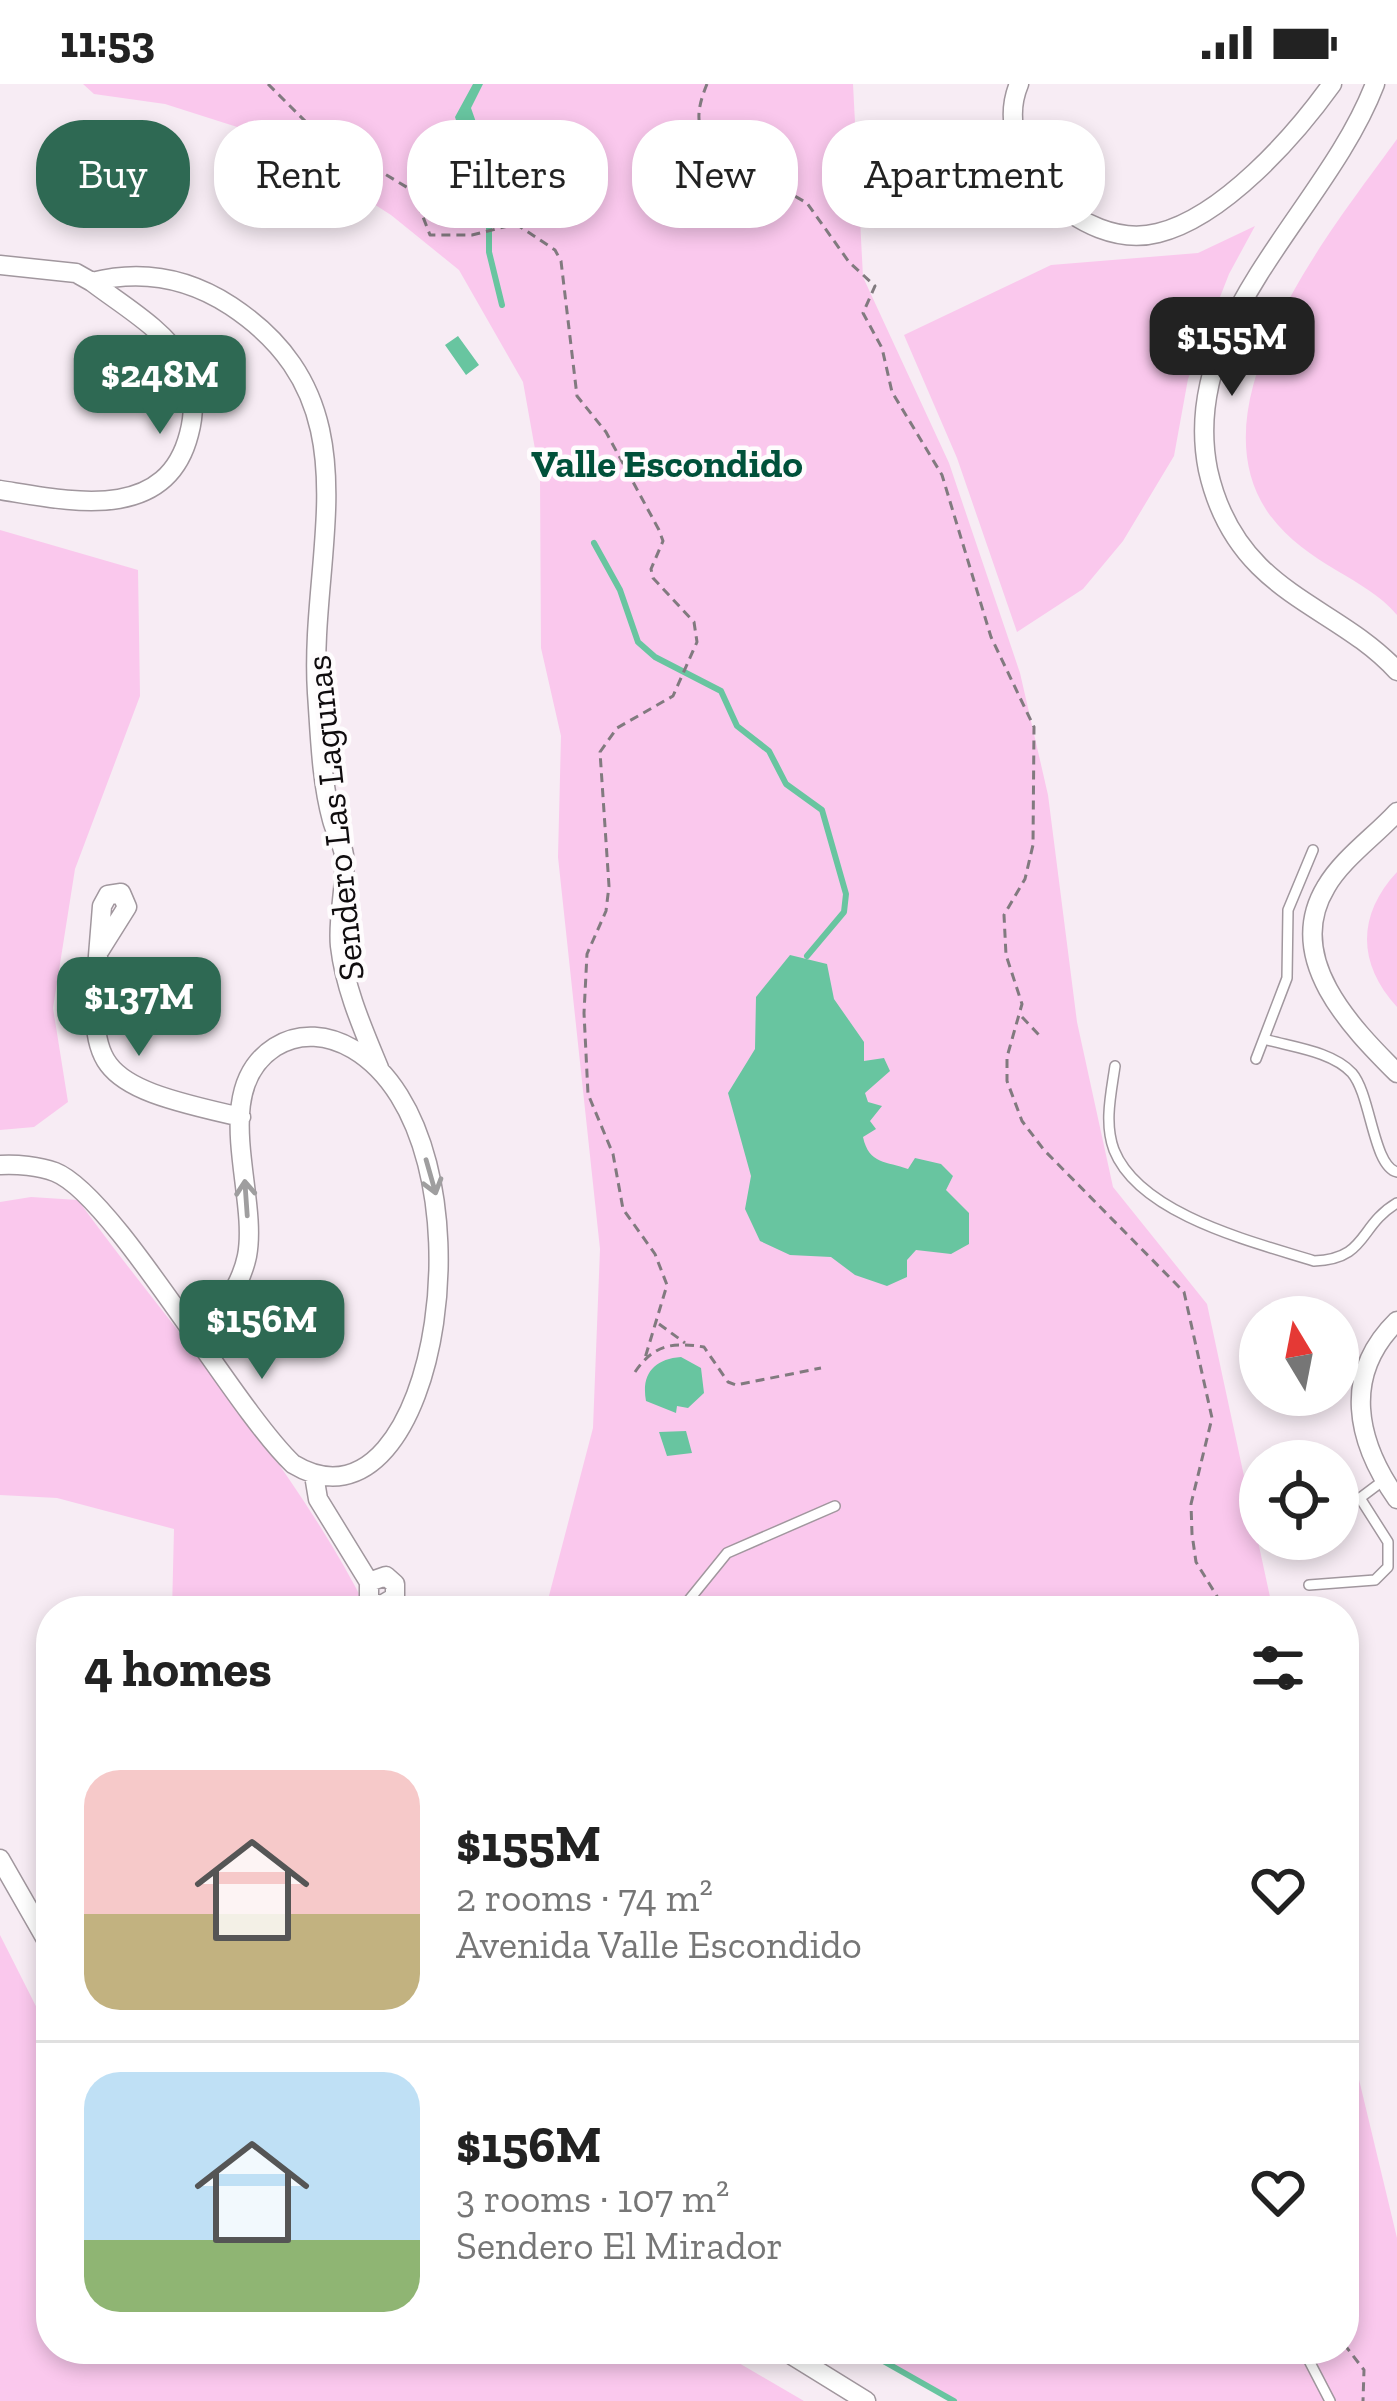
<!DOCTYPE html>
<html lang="en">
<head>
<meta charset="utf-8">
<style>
  :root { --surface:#fff; --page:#f6f6f6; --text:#222; --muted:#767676; --line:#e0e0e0; --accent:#2e6953 }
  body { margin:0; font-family:"Zilla Slab",serif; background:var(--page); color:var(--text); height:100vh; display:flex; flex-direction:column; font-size:45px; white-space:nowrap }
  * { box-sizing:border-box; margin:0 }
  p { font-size:39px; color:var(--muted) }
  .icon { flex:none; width:66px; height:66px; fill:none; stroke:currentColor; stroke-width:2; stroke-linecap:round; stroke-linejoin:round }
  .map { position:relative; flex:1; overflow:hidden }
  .panel { position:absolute; left:36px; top:1512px; width:1323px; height:768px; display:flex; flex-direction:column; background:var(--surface); border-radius:48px; box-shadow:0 6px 18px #0003 }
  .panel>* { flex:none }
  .hud { position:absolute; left:36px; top:36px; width:1326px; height:108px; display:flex; gap:24px }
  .needle { width:78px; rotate:350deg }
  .buttons { position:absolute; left:1239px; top:1212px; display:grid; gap:24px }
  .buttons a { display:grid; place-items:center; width:120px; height:120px; border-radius:50%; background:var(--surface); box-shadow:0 6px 18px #0003; font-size:60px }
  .price { position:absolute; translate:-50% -102px; padding:0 27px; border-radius:24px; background:var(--accent); color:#fff; font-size:39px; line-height:78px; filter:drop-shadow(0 3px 6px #0008) }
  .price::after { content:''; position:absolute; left:50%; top:72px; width:36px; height:27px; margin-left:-18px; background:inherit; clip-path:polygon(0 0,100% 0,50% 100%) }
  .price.current { background:#222; color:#fff }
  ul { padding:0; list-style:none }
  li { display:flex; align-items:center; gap:36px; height:300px; padding:0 48px }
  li+li { border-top:3px solid var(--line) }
  li span { display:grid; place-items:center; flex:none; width:336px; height:240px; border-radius:36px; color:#555 }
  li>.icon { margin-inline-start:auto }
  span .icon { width:144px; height:144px; fill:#fffc; stroke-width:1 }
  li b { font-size:51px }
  h2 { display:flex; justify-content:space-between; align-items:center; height:144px; padding:0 48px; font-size:51px }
  .pill { padding:0 42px; border-radius:48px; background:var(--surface); box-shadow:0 6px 18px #0003; font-size:42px; line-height:108px }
  .pill.current { background:var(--accent); color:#fff }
  .status { display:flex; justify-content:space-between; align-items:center; height:84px; padding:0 60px; background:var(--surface); direction:ltr }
  .status svg { height:33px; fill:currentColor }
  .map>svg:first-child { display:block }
  .green { fill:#fac8ed }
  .water { fill:#68c5a0 }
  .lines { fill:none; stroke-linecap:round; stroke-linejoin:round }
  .stream { stroke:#68c5a0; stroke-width:6 }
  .service-casing { stroke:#a1979e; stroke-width:12 }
  .minor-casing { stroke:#a1979e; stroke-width:21 }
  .path { stroke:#817a7f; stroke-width:3; stroke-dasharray:9 6; stroke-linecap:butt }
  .service { stroke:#fff; stroke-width:9 }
  .minor { stroke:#fff; stroke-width:18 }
  .oneway { stroke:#9f9e9f }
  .labels { text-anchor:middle; stroke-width:9; stroke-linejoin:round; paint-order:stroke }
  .street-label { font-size:36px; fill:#0f0c0e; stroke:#fefcfd }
  .neighbourhood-label { font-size:39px; font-weight:bold; fill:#00513a; stroke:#fefcfd }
</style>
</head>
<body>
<div class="status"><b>11:53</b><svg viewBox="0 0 49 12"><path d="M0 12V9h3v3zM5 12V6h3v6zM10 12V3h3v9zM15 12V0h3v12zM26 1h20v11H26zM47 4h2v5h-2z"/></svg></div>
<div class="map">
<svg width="1397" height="2317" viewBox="0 0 1397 2317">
  <rect width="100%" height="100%" fill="#f7ecf4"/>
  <path class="green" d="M83 0H853L863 193 949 379 1020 589 1048 711 1077 938 1113 1103 1207 1220 1273 1527H545L593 1344 600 1165 558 773 561 652 541 564 540 393 523 298 459 186 391 131 269 53 165 20 94 10Z
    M1397 55V531C1364 492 1307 482 1269 430 1190 318 1333 144 1397 55Z
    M1255 142 1229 190 1188 295 1174 372 1123 457 1083 505 1017 548 957 374 904 251 1051 181 1198 169Z
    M0 446 138 486 140 612 75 785 53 924 68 1018 34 1043 0 1046Z
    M1397 788V923C1357 879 1357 831 1397 788Z
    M31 1113 78 1116C177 1252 292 1376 368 1527H172L174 1445 57 1414 0 1411V1118Z
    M0 1851 51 1952V2265H715L804 2317H0Z
    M1344 1933 1397 2154V2317H951L861 2265H1344Z"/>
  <path class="water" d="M473 0H483L471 24 483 58 474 99 462 102 468 74 455 33Z
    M458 252 479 281 466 291 445 261Z
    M790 871 827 880 834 915 864 958V977L884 974 890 987 865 1009 868 1018 882 1022 870 1037 876 1045 863 1053C869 1081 887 1077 908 1085L915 1074 941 1080 953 1092 946 1106 969 1129V1160L951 1170 916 1166 907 1176V1193L887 1202 855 1191 831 1173 790 1171 760 1157 745 1125 751 1092 728 1009 755 965 756 913Z
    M681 1273 701 1284 704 1309 688 1324 677 1322 676 1329 646 1317C641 1290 654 1275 681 1273Z
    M686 1347 692 1369 667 1372 659 1348Z"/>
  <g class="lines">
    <path class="stream" d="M474 95 477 129 489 142V168L502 221
      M594 459 620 506 638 558 655 573 721 607 737 642 769 667 786 700 822 726 846 810 844 828 807 872
      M862 2265 954 2317"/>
    <defs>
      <path id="service" d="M1264 955C1291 963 1332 967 1352 989 1371 1011 1373 1082 1397 1088
        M1256 975 1287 894 1288 826 1313 766
        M1115 982C1111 1010 1104 1039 1114 1066 1140 1131 1254 1158 1314 1177 1368 1175 1358 1142 1397 1119
        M1309 1501 1375 1496 1388 1483V1458L1360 1414 1384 1396
        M680 1527 727 1469 835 1422
        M1303 2265 1330 2317"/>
      <path id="minor" d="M1019 0C988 73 1081 169 1158 149 1223 133 1294 53 1332 0
        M1375 0C1326 128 1178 237 1208 386 1216 422 1232 455 1259 482 1300 523 1357 543 1397 587
        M0 181 76 189 92 198C122 221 164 245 183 278 195 298 195 328 189 350 166 440 69 417 0 406
        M92 198C143 185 188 194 231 222 379 320 308 466 317 609 320 650 321 696 332 736 335 748 342 758 344 771 347 801 337 832 340 862 345 905 363 945 379 984
        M1397 728C1375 752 1342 775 1326 803 1283 874 1351 943 1397 989
        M100 866 127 823 121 809 108 811 102 822C90 983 74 996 241 1033
        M0 1081C17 1080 39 1082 55 1088 114 1111 233 1323 293 1380 440 1469 502 1053 353 965 329 951 300 947 275 963 208 1006 259 1109 247 1172 240 1206 217 1232 195 1257
        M1397 1237C1342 1291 1356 1357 1397 1415
        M314 1391 318 1415 369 1498V1516L380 1522 395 1513V1500L386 1492 369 1498
        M0 1775 51 1864
        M782 2265 866 2317"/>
    </defs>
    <use href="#service" class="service-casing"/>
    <use href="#minor" class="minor-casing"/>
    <path class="path" d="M268 0 317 49 413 107 430 151H472L516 140 555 166 561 177 577 312 606 348 659 446 663 457 651 485 653 494 694 538 697 558 673 612 617 644 600 668 609 802 606 827 587 870 584 929 588 1010 613 1070 623 1125 655 1170 667 1201 645 1274
      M707 0C696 27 694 45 715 67L807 119 849 178 875 202 863 229 882 264 892 308 942 391 991 553 1034 643 1033 761 1025 795 1004 831 1006 871 1022 920 1007 973V997L1022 1037 1044 1066 1184 1208 1212 1334 1191 1420 1192 1450 1196 1478 1226 1527
      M1022 933 1040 952
      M659 1240 685 1259
      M635 1288C654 1260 673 1258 704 1263L728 1298 736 1301 821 1284
      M1344 2260 1364 2286 1363 2317"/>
    <use href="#service" class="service"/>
    <use href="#minor" class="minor"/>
  </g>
  <defs><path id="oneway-shaft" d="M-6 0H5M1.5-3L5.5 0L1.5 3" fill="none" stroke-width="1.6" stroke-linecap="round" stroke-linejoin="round" transform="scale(3)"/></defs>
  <g class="oneway">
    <use href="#oneway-shaft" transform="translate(431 1093) rotate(74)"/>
    <use href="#oneway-shaft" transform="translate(246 1114) rotate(-94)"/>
  </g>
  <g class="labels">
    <g class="street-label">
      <text transform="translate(334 734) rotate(-96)" y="13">Sendero Las Lagunas</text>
    </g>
    <g class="neighbourhood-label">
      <text x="667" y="393">Valle Escondido</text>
    </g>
  </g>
</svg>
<div class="buttons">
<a><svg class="needle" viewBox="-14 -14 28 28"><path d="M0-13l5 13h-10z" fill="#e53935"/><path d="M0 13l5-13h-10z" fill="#767676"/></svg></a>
<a><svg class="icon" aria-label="locate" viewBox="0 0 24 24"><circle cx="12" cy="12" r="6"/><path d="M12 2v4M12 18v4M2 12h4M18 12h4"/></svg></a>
</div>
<b class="price current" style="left:1232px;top:315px">$155M</b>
<b class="price" style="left:160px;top:353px">$248M</b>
<b class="price" style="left:139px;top:975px">$137M</b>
<b class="price" style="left:262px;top:1298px">$156M</b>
<div class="hud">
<a class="pill current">Buy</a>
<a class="pill">Rent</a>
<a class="pill">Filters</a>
<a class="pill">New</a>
<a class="pill">Apartment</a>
</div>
<section class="panel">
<h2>4 homes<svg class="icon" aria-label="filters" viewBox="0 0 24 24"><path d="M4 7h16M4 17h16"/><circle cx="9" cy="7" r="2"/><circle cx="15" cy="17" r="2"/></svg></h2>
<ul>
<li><span style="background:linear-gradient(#f6c9c9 60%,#c2b280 0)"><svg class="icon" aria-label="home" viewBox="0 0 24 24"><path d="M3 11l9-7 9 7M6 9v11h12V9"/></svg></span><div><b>$155M</b><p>2 rooms · 74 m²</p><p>Avenida Valle Escondido</p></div><svg class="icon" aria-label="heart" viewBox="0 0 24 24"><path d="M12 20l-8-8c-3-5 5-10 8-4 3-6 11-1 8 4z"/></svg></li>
<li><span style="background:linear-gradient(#bfe0f5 70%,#8fb573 0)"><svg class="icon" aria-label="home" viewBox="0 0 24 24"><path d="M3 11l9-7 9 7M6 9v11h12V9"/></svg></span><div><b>$156M</b><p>3 rooms · 107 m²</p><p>Sendero El Mirador</p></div><svg class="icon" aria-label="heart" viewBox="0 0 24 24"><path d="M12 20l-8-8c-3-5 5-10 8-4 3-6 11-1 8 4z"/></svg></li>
</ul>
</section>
</div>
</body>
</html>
